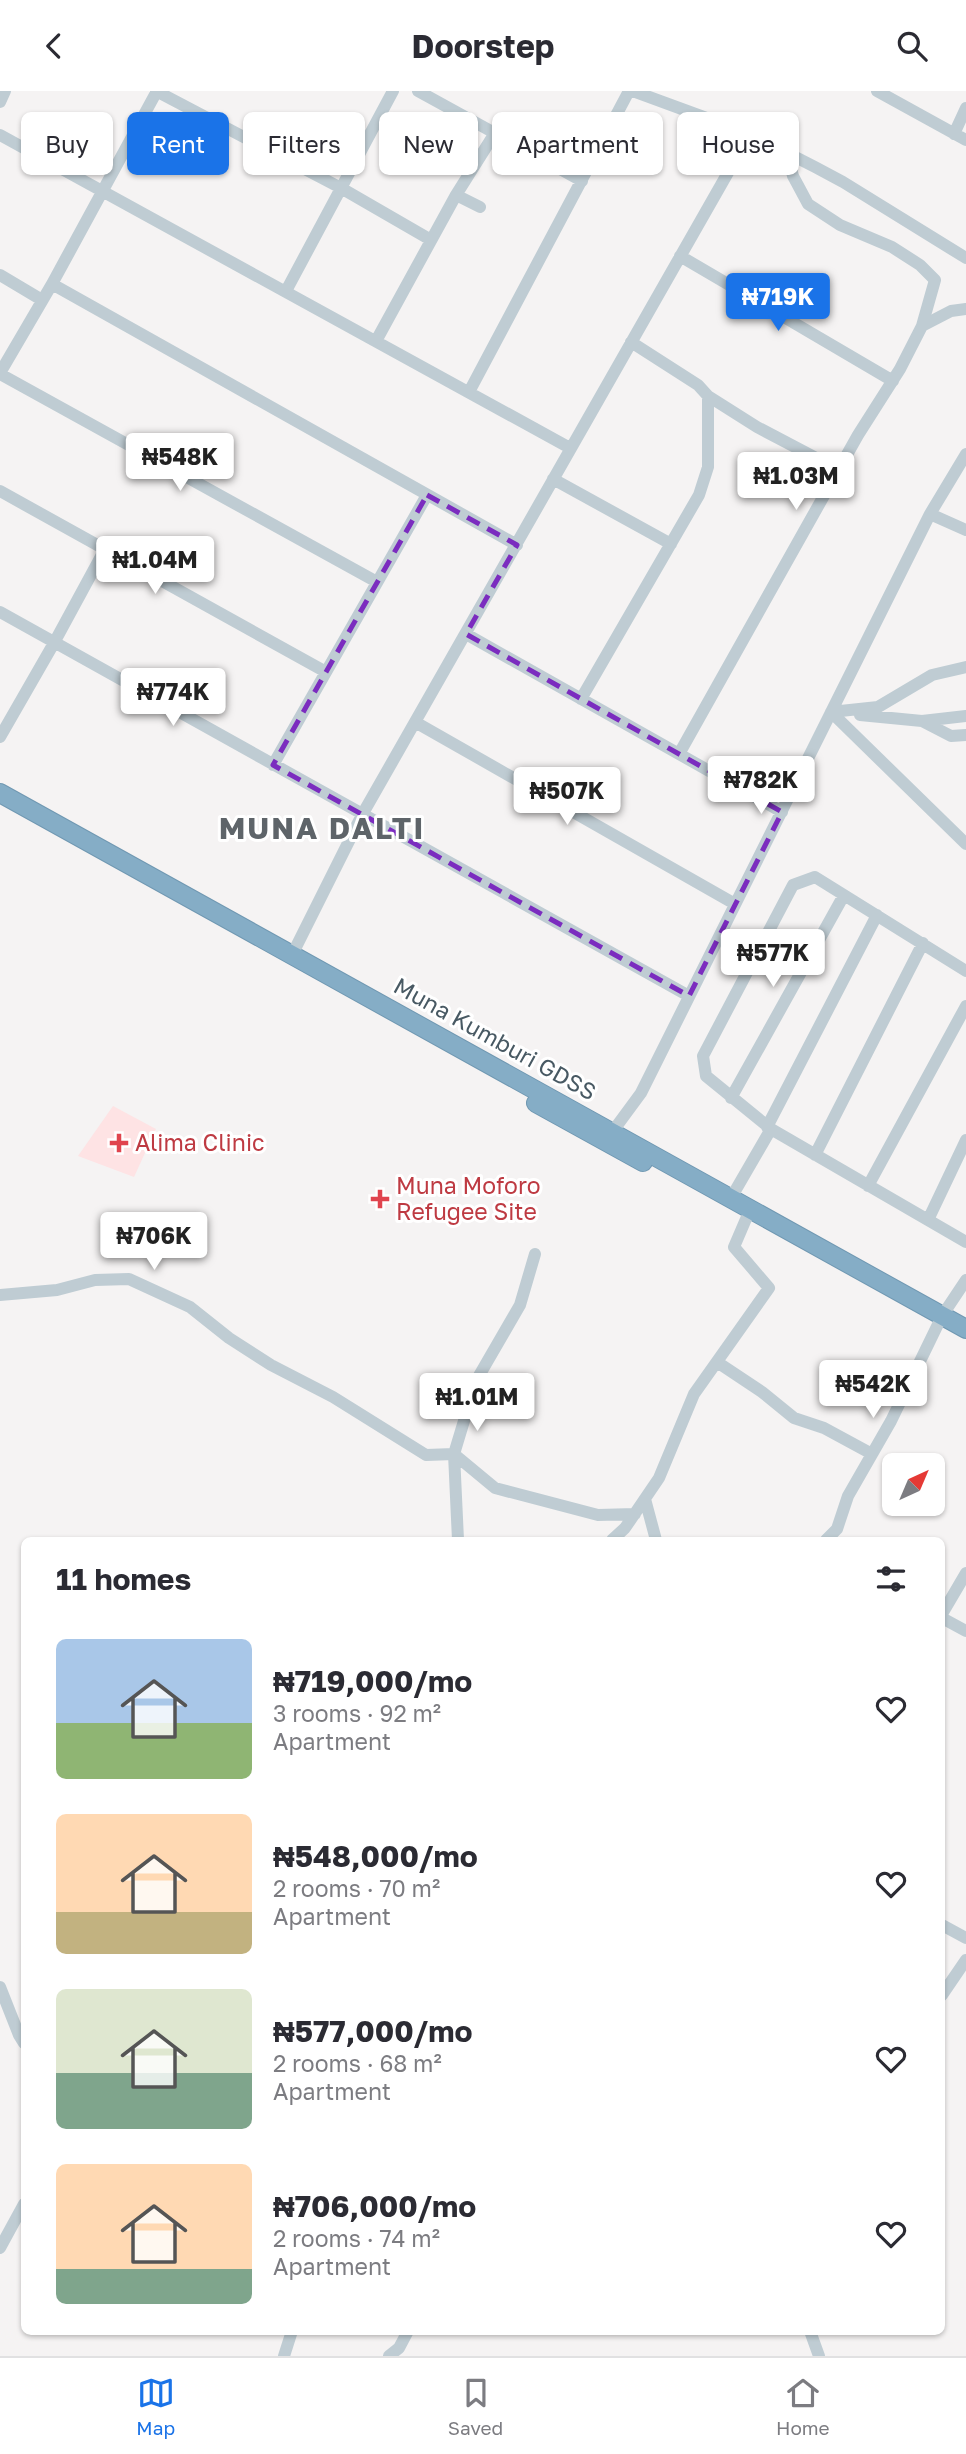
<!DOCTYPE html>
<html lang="en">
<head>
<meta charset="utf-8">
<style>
  :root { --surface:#fff; --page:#f7f7f7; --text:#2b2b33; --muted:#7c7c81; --line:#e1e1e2; --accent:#1a73e8 }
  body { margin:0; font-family:"Golos Text",sans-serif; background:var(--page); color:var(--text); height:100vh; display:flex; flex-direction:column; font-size:26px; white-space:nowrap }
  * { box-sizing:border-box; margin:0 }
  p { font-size:23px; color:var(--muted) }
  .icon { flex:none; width:38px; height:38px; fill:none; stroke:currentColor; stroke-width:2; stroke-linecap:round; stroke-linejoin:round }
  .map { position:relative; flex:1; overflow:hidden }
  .details { position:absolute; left:21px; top:1446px; width:924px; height:798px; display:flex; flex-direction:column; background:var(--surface); border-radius:10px; box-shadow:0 2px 5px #0004 }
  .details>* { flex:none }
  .guide { position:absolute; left:21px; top:21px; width:924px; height:63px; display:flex; gap:14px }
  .needle { width:46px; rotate:44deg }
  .buttons { position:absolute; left:882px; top:1362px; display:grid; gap:14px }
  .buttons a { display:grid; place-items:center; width:63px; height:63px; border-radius:10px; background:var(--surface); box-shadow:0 2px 5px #0004; font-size:35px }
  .price { position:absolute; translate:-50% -60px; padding:0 16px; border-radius:7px; background:#fff; color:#222; font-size:23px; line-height:46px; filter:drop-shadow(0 2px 4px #0008) }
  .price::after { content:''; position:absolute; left:50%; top:42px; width:21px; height:16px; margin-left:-10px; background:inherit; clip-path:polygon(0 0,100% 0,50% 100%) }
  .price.on { background:var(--accent); color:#fff }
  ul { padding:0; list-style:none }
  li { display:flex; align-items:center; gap:21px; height:175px; padding:0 35px }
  li span { display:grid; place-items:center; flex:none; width:196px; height:140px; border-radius:10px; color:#555 }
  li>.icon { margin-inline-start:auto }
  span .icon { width:84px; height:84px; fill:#fffc; stroke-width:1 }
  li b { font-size:30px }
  h2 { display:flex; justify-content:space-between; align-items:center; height:84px; padding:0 35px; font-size:30px }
  .pill { padding:0 24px; border-radius:10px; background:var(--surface); box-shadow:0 2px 5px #0004; font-size:24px; line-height:63px }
  .pill.on { background:var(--accent); color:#fff }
  header { display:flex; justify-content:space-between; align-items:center; height:91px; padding:0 35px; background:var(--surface); font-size:32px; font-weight:700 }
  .tab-bar { display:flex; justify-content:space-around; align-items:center; height:98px; border-top:2px solid var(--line); background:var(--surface); font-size:19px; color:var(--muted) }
  .tab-bar a { display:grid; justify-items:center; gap:4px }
  .tab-bar .on { color:var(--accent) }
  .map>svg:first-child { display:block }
  .medical { fill:#fee3e4 }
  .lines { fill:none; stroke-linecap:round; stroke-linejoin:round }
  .highway-casing { stroke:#7098b2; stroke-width:20 }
  .minor { stroke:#bfccd3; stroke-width:12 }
  .highway { stroke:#85adc6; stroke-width:18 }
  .marked { fill:none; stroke:#7b2cbf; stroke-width:5; stroke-dasharray:14 9; stroke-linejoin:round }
  .health-dot { fill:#e0444e; stroke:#fff; stroke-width:2.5 }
  .labels { text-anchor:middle; stroke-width:6; stroke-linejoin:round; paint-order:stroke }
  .street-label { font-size:23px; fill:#485963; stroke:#fff }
  .health-label { font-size:23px; fill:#be3a42; stroke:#fff; text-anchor:start }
  .district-label { font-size:30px; font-weight:bold; letter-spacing:2px; fill:#5e6469; stroke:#fff }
</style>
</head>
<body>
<header><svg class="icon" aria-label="back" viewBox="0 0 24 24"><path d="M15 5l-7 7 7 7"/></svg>Doorstep<svg class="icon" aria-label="search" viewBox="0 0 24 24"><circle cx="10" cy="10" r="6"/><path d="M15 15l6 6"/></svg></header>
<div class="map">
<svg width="966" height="2265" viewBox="0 0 966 2265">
  <rect width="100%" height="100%" fill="#f5f3f3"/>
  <path class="medical" d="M113 1015 156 1038 134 1086 78 1065Z"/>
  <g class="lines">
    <defs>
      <path id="highway" d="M0 702 966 1238
        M536 1012 643 1071"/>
    </defs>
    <use href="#highway" class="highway-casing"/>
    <path class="minor" d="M156 0 341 97 431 149
      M418 0 582 90
      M633 0 750 43 815 76 843 91 966 167
      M877 0 966 49
      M0 11 5 0
      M954 43 966 17
      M0 44 570 357
      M456 104 480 116
      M680 165 893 290
      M0 184 42 209
      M52 193 517 454
      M286 200 393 0
      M922 235 951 220 966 218
      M376 250 456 104 495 42
      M631 251 698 294 708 305 757 336 839 379
      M0 282 52 193 157 0
      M0 283 377 491
      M469 301 629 0
      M553 388 671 453
      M0 400 326 581
      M930 423 966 439
      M0 521 689 905
      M466 543 782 721
      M581 608 699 404 708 376V305
      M831 621 966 753
      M831 621 878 616 932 584 966 576
      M860 624 922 630 966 625
      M922 630 951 645 966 644
      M415 631 735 813
      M0 646 54 552 105 458
      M679 663 858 344 900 278 922 235 935 189 920 174 892 156 840 134 808 113 793 85 787 62
      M273 674 427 404
      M292 864 362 724 750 43
      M966 880 815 786 793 794 703 965 706 985 771 1038 966 1151
      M731 1007 844 804
      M767 1036 877 824
      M613 1040 641 1002 930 423 966 363
      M815 1064 923 852
      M868 1095 966 915
      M731 1107 771 1038
      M928 1129 966 1049
      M535 1163 520 1214 476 1290 454 1363 495 1397 598 1424 635 1423
      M0 1204 57 1199 95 1189 129 1188 190 1216 229 1247 271 1274 333 1306 426 1364 454 1363 458 1449
      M717 1271 762 1301 794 1327 824 1337 872 1363
      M645 1408 656 1449
      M612 1449 625 1437 659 1387 694 1303 769 1197 734 1156 746 1128
      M826 1449 837 1438 848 1405 891 1330 942 1225 966 1189
      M942 1523 966 1482
      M942 1527 966 1540
      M942 1834 966 1847
      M0 1896 19 1944 24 1952
      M942 1904 966 1869
      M0 2157 24 2113
      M810 2240 819 2265
      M284 2265 292 2240
      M389 2265 399 2257 408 2240"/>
    <use href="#highway" class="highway"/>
  </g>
  <path class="marked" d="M427 404 517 454 466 543 782 721 689 905 273 674Z"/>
  <g class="health-dot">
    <path d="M115.5 1041.5h7v7h7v7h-7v7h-7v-7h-7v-7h7z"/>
    <path d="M376.5 1097.5h7v7h7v7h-7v7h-7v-7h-7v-7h7z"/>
  </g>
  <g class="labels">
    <g class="street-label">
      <text transform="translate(495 948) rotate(29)" y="8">Muna Kumburi GDSS</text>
    </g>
    <g class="health-label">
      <text x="135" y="1060">Alima Clinic</text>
      <text x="396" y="1103">Muna Moforo<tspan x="396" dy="26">Refugee Site</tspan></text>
    </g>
    <g class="district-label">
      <text x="322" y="748">MUNA DALTI</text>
    </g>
  </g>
</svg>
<div class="buttons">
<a><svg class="needle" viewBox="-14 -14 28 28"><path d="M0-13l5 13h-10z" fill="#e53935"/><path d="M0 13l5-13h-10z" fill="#7c7c81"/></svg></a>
</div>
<b class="price on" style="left:778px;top:242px">₦719K</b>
<b class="price" style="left:180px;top:402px">₦548K</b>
<b class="price" style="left:796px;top:421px">₦1.03M</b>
<b class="price" style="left:155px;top:505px">₦1.04M</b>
<b class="price" style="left:173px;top:637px">₦774K</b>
<b class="price" style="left:761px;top:725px">₦782K</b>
<b class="price" style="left:567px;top:736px">₦507K</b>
<b class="price" style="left:773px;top:898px">₦577K</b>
<b class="price" style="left:154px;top:1181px">₦706K</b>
<b class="price" style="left:873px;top:1329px">₦542K</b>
<b class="price" style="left:477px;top:1342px">₦1.01M</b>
<div class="guide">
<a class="pill">Buy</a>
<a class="pill on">Rent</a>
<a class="pill">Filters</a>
<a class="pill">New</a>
<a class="pill">Apartment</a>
<a class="pill">House</a>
</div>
<section class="details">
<h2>11 homes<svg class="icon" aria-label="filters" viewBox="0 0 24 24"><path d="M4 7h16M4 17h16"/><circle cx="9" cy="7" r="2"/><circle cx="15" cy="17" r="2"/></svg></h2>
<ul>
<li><span style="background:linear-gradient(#a9c7e8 60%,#8fb573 0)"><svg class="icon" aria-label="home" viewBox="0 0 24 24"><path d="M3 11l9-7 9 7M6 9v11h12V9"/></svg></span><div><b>₦719,000/mo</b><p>3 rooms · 92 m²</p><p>Apartment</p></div><svg class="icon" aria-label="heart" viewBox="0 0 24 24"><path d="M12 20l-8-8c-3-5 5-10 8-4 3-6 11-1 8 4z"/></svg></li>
<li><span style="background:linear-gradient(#ffd9b3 70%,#c2b280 0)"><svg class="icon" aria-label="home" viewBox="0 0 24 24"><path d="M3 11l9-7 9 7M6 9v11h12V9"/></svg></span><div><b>₦548,000/mo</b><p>2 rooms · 70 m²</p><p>Apartment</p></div><svg class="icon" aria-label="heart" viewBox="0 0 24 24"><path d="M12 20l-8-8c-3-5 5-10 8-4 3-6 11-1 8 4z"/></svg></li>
<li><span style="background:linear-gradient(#dfe7d0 60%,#7fa58c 0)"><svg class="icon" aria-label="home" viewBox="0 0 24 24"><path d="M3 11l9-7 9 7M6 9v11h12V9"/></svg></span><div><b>₦577,000/mo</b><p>2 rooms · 68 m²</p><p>Apartment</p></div><svg class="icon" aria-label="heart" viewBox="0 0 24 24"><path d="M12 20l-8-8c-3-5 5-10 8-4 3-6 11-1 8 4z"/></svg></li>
<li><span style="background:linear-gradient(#ffd9b3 75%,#7fa58c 0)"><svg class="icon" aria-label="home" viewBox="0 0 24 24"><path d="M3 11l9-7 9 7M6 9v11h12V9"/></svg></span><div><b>₦706,000/mo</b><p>2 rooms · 74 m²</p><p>Apartment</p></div><svg class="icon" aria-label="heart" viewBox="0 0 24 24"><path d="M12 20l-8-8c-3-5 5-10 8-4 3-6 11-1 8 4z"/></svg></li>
</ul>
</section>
</div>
<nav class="tab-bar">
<a class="on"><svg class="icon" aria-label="map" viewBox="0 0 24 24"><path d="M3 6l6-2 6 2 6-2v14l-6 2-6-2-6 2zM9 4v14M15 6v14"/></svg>Map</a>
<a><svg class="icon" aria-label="saved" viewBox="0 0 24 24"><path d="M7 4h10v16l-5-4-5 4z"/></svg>Saved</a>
<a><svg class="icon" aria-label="home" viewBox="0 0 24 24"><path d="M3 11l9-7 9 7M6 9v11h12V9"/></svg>Home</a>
</nav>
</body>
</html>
